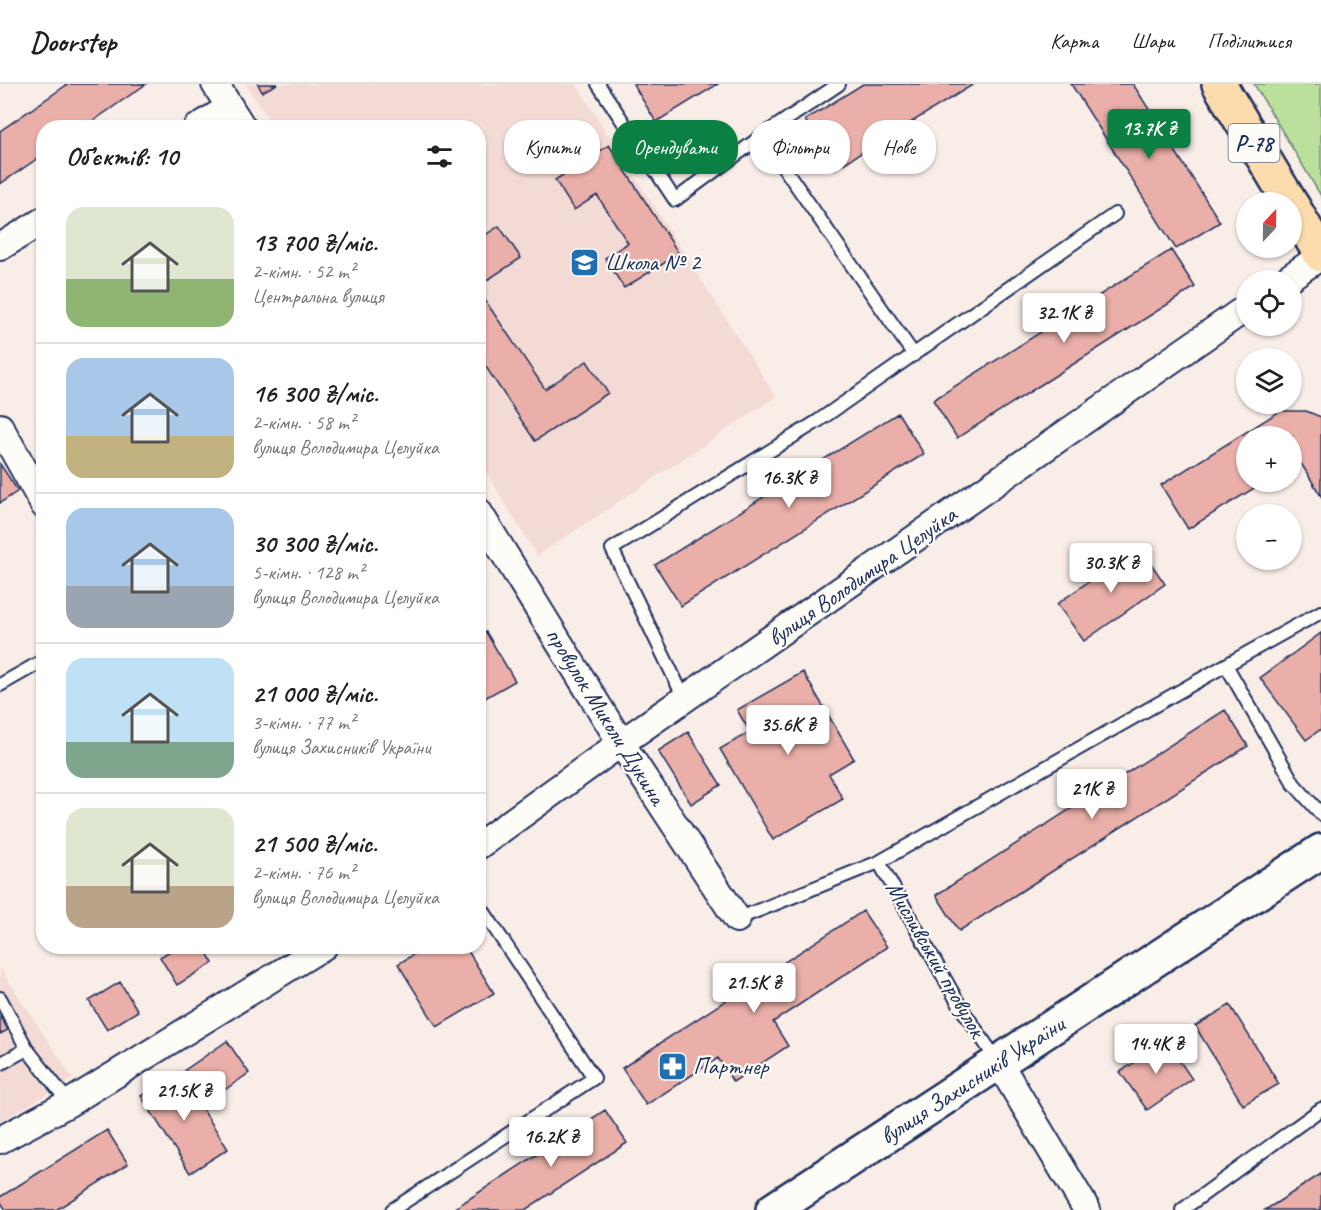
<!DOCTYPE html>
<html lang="uk">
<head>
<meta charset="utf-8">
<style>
  :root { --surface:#fff; --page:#f2f2f2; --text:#202124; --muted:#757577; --line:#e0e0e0; --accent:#0b8043 }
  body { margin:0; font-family:Caveat,sans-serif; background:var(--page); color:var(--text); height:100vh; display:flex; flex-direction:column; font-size:22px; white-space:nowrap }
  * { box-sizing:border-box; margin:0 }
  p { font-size:20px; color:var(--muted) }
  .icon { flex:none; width:33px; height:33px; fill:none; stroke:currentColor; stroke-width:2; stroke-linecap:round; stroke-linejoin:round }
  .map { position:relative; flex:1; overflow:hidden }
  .side { position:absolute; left:36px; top:36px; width:450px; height:834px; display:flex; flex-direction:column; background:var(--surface); border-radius:24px; box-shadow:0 2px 4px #0004 }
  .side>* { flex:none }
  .top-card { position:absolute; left:504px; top:36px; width:570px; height:54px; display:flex; gap:12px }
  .needle { width:39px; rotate:22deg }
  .controls { position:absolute; left:1236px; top:108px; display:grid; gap:12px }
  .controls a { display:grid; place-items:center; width:66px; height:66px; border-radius:50%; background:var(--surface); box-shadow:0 2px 4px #0004; font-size:30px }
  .price { position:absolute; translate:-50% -51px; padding:0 14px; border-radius:6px; background:#fff; color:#222; font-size:20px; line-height:39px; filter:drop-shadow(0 2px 3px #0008) }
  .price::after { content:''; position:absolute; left:50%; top:36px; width:18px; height:14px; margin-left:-9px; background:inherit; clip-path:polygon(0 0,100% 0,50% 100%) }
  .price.current { background:var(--accent); color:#fff }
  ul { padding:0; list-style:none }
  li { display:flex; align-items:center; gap:18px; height:150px; padding:0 30px }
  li+li { border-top:2px solid var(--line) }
  li span { display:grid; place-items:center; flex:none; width:168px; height:120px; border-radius:18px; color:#555 }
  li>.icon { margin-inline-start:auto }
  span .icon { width:72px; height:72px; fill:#fffc; stroke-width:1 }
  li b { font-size:26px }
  h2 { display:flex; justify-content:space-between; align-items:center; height:72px; padding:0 30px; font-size:26px }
  .tag { padding:0 21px; border-radius:24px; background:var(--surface); box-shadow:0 2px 4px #0004; font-size:21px; line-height:54px }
  .tag.current { background:var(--accent); color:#fff }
  header { display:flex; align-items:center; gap:36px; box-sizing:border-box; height:84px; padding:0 30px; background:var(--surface); border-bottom:2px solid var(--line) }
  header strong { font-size:28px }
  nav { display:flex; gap:33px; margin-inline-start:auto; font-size:21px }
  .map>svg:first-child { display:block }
  .built { fill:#f4dad4 }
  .green { fill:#bbe09b; stroke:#6b887c; stroke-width:1.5 }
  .building { fill:#eaafa8; stroke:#1b2f5e; stroke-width:1.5 }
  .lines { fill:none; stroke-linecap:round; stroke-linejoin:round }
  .lane-casing { stroke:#1b2f5e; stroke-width:16 }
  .street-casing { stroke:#1b2f5e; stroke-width:30 }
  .secondary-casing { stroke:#1b2f5e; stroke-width:38 }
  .primary-casing { stroke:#1b2f5e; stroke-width:38 }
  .lane { stroke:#fdfcf7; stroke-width:12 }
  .street { stroke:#fdfcf7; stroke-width:26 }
  .secondary { stroke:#fdfcf7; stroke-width:33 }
  .primary { stroke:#fcdcac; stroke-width:33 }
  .labels { text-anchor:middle; stroke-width:4.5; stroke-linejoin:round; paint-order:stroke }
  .shield { fill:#fdfcf7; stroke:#5f6c8c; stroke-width:1.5 }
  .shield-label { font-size:22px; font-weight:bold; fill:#1b2f5e }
  .poi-label { font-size:24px; fill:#1b2f5e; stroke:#fdfcf7; text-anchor:start }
  .street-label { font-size:24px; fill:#1b2f5e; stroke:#fdfcf7 }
</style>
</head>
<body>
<header>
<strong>Doorstep</strong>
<nav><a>Карта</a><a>Шари</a><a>Поділитися</a></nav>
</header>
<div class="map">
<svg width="1321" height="1126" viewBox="0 0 1321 1126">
  <rect width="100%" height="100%" fill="#f9ede7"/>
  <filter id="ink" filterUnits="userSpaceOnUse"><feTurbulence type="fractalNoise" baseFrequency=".0167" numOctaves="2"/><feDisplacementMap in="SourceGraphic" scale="12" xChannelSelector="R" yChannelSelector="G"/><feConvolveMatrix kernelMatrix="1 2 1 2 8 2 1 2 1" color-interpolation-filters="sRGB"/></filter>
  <g filter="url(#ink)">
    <path class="built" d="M245 0H576L776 313 537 472 479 376 478 44 274 43Z
      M0 884 73 995 0 1038Z"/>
    <path class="green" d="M1254 0H1321V112Z"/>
    <path class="building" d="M68 0H146L83 44H44V70L0 100V47Z
      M258 0H277L262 8Z
      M633 0H718L656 38Z
      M863 0H974L835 85 805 36Z
      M1071 0H1133L1220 138 1176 165Z
      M609 61 679 170 624 204 605 174 628 159 597 111 574 126 555 96Z
      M499 142 521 174 478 202V156Z
      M1171 166 1195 203 957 354 933 316Z
      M478 206 545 305 587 277 608 309 535 357 478 271Z
      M1280 327H1306L1321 333V412L1299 376 1292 380V352H1246V398H1264L1188 445 1161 401Z
      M898 329 924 370 681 522 655 481Z
      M0 380 18 407 0 419Z
      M1139 462 1165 500 1084 557 1057 520Z
      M486 548 515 597 478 618V552Z
      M1321 549V645L1306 656 1260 594Z
      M803 588 854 675 829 690 843 715 773 756 720 665 750 648 737 626Z
      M1225 626 1248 662 959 847 936 811Z
      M688 648 721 701 691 720 658 667Z
      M863 827 887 863 773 938 788 962 733 998 718 974 646 1021 622 984Z
      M178 862H203L213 879 177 901 160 873Z
      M427 862H465L494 909 437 943 398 880Z
      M120 898 138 927 107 946 89 917Z
      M1230 921 1279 1000 1243 1021 1195 942Z
      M0 932 8 946 0 950Z
      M227 957 249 989 207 1018 185 986Z
      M1166 957 1192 995 1147 1026 1120 988Z
      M179 988 228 1065 190 1089 141 1012Z
      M605 1026 627 1059 525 1126H452Z
      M107 1046 128 1080 56 1126H6L0 1117V1113Z
      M1321 1090V1126H1265L1278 1118Z"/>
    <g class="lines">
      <defs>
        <path id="lane" d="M598 0 675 116 762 52 839 0
          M762 52 914 271
          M1226 581 1321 528
          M0 601 44 576
          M685 616 612 465 818 337 1115 130
          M879 778 960 922 998 978
          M737 835 879 778 1226 581 1294 700 1321 730
          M0 914 27 965 69 1019
          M0 980 27 965
          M392 1126 594 994 478 819
          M1182 1126 1321 1025"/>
        <path id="street" d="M215 0 243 44
          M197 44 230 23
          M0 163 44 136
          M1286 196 1321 172
          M0 343 44 421
          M478 427 621 659 737 835
          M478 762 621 659 1246 224
          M999 979 1087 1126
          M0 1056 69 1019 324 862"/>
        <path id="secondary" d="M773 1126 1321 767"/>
        <path id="primary" d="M1219 0 1290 118
          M1292 121 1321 171"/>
      </defs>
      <use href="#lane" class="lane-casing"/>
      <use href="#street" class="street-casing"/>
      <use href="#secondary" class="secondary-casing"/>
      <use href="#primary" class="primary-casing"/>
      <use href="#lane" class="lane"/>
      <use href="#street" class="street"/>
      <use href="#secondary" class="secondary"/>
      <use href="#primary" class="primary"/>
    </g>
  </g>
  <defs>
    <symbol id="school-square" viewBox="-11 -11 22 22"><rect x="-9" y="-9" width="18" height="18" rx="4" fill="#1f6fb2" stroke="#fdfcf7"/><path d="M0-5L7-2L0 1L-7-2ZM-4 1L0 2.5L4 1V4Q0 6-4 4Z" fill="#fff"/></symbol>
    <symbol id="pharmacy-square" viewBox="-11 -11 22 22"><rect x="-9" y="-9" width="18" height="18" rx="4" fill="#1f6fb2" stroke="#fdfcf7"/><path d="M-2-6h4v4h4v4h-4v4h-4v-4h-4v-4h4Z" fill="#fff"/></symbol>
  </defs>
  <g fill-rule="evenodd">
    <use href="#school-square" x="568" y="162" width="33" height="33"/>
    <use href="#pharmacy-square" x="656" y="966" width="33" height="33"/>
  </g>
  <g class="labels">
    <rect class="shield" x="1228.5" y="40" width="51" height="38" rx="4.5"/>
    <g class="shield-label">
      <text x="1254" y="67">Р-78</text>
    </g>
    <g class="poi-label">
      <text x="605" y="186">Школа № 2</text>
      <text x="693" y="990">Партнер</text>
    </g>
    <g class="street-label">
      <text transform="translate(862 492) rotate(-35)" y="8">вулиця Володимира Целуйка</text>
      <text transform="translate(606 632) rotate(58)" y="8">провулок Миколи Дукина</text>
      <text transform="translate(936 875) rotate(60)" y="8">Мисливський провулок</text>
      <text transform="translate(972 996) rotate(-33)" y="8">вулиця Захисників України</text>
    </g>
  </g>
</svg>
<div class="controls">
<a><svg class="needle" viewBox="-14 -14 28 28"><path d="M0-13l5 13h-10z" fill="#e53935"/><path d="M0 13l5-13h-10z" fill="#757577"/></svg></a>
<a><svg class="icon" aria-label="locate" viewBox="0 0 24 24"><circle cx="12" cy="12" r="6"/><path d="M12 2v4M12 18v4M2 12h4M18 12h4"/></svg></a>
<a><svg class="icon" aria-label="layers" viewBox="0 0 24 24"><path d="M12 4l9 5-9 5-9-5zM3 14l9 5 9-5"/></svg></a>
<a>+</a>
<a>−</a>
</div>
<b class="price current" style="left:1149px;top:76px">13.7K ₴</b>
<b class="price" style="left:1064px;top:260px">32.1K ₴</b>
<b class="price" style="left:789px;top:425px">16.3K ₴</b>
<b class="price" style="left:1111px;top:510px">30.3K ₴</b>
<b class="price" style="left:788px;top:672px">35.6K ₴</b>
<b class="price" style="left:1092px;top:736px">21K ₴</b>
<b class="price" style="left:754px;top:930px">21.5K ₴</b>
<b class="price" style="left:1156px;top:991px">14.4K ₴</b>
<b class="price" style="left:184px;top:1038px">21.5K ₴</b>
<b class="price" style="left:551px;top:1084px">16.2K ₴</b>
<div class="top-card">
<a class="tag">Купити</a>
<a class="tag current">Орендувати</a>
<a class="tag">Фільтри</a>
<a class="tag">Нове</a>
</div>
<section class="side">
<h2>Об’єктів: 10<svg class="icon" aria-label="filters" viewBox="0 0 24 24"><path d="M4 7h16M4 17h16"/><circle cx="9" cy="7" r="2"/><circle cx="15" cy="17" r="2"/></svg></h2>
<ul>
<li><span style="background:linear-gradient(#dfe7d0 60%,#8fb573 0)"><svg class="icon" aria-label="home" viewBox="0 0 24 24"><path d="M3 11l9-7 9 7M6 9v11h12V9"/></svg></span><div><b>13 700 ₴/міс.</b><p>2-кімн. · 52 m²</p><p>Центральна вулиця</p></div></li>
<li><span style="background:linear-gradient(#a9c7e8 65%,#c2b280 0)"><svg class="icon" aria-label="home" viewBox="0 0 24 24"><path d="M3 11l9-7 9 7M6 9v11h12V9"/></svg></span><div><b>16 300 ₴/міс.</b><p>2-кімн. · 58 m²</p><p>вулиця Володимира Целуйка</p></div></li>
<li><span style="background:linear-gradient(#a9c7e8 65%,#9aa5b1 0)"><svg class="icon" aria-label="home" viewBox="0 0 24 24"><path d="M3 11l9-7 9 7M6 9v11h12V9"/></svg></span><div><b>30 300 ₴/міс.</b><p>5-кімн. · 128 m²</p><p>вулиця Володимира Целуйка</p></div></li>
<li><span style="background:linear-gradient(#bfe0f5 70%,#7fa58c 0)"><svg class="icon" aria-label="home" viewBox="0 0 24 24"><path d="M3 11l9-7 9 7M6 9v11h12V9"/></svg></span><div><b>21 000 ₴/міс.</b><p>3-кімн. · 77 m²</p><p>вулиця Захисників України</p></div></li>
<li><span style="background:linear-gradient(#dfe7d0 65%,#b9a48a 0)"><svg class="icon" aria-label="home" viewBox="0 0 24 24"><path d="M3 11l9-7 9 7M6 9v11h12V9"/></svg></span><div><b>21 500 ₴/міс.</b><p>2-кімн. · 76 m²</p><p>вулиця Володимира Целуйка</p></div></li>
</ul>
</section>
</div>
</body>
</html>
